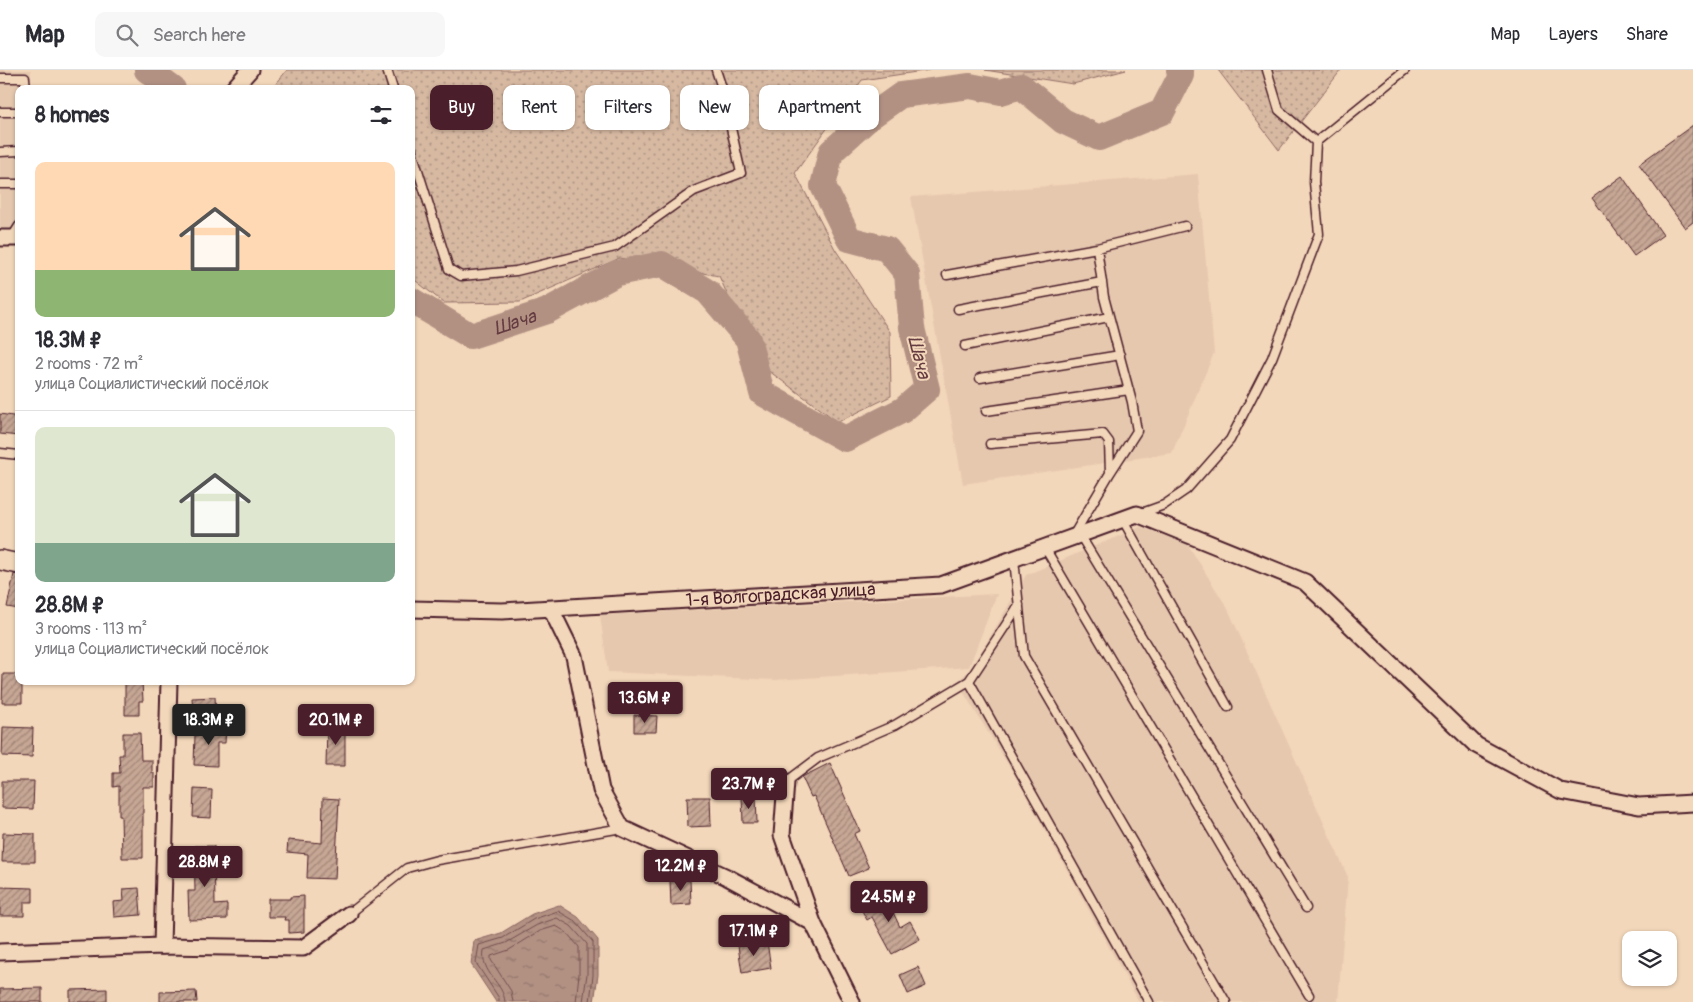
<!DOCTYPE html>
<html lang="en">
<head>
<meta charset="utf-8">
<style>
  :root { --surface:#fff; --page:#f7f7f7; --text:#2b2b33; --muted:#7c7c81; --line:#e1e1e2; --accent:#4a1f2b }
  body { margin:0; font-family:Pangolin,sans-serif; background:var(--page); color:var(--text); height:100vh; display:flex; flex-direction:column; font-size:19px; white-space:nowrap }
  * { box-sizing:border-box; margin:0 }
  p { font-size:16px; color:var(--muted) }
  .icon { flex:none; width:28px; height:28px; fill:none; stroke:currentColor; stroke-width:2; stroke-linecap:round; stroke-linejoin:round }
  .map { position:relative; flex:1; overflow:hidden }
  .drawer { position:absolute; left:15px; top:15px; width:400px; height:600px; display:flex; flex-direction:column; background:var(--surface); border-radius:10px; box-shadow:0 1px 4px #0004 }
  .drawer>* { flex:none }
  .banner { position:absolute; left:430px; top:15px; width:475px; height:45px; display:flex; gap:10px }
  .buttons { position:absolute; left:1622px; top:861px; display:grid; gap:10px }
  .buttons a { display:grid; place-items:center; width:55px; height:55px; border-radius:10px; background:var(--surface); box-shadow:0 1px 4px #0004; font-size:25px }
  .price { position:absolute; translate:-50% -42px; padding:0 11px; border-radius:5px; background:var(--accent); color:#fff; font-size:16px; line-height:32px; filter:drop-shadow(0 1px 2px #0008) }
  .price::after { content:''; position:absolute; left:50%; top:30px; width:15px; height:11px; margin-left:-8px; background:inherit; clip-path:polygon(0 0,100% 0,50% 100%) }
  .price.current { background:#222; color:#fff }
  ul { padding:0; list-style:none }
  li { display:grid; align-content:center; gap:10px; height:265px; padding:0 20px }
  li+li { border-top:1px solid var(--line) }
  li span { display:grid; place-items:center; height:155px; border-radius:10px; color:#555 }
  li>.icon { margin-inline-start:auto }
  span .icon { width:90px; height:90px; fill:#fffc; stroke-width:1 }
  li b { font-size:21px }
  h2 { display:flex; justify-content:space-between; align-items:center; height:60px; padding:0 20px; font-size:21px }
  .tag { padding:0 18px; border-radius:10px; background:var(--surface); box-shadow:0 1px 4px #0004; font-size:18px; line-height:45px }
  .tag.current { background:var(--accent); color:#fff }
  header { display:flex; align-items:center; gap:30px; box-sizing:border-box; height:70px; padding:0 25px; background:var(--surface); border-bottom:1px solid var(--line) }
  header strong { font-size:24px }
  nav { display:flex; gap:28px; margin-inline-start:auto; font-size:18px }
  .search { width:350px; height:45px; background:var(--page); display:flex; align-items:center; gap:12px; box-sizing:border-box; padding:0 18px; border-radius:10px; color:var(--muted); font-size:19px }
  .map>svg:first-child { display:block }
  .built { fill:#e6c8af }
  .garden { fill:url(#garden-dots); stroke:#906c66 }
  .water { fill:url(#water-ripples); stroke:#886360 }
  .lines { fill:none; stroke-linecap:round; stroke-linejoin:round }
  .shore { stroke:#744d4e; stroke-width:1 }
  .river { stroke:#b29183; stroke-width:26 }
  .building { fill:url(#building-hatch); stroke:#4a1f2b }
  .service-casing { stroke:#4a1f2b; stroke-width:11 }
  .minor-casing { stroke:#4a1f2b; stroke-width:19 }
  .tertiary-casing { stroke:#4a1f2b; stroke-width:22 }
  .service { stroke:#f3d7ba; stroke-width:8 }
  .minor { stroke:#f3d7ba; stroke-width:15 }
  .tertiary { stroke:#f3d7ba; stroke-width:19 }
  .labels { text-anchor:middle; stroke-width:4; stroke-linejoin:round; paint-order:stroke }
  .street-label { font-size:18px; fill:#4a1f2b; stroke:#f3d7ba }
  .water-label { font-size:19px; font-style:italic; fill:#643c41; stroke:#f3d7ba }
</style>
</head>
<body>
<header>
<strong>Map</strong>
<div class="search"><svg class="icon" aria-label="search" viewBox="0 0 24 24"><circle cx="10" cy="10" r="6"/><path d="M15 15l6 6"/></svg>Search here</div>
<nav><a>Map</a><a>Layers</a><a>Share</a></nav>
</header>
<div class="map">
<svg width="1693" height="932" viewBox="0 0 1693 932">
  <defs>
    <pattern id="garden-dots" width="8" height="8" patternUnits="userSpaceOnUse" patternTransform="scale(1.25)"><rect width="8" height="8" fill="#d7b9a2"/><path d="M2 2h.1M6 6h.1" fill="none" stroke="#b09684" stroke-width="1.8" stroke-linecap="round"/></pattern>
    <pattern id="water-ripples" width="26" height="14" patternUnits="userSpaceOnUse" patternTransform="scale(1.25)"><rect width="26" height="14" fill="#b29183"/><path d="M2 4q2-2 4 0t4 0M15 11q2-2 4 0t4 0" fill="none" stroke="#93766b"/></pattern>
    <pattern id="building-hatch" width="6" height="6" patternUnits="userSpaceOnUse" patternTransform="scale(1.25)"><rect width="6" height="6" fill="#c6a694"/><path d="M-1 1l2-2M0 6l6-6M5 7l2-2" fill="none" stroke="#a38779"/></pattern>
  </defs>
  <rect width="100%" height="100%" fill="#f3d7ba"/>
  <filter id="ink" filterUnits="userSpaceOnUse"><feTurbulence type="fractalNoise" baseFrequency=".02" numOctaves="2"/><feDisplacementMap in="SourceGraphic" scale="10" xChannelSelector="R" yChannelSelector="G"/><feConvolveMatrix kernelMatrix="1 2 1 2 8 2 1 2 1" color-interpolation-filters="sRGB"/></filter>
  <g filter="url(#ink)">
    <path class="built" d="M0 0H31L30 19H19V159H0Z
      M1198 104 1214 283 1172 383 963 414 911 127Z
      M1140 457 1187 473 1228 539 1348 807 1338 932H1139L1017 709 957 612 972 598 1026 505Z
      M997 524 969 597 775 610 608 602 600 545Z"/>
    <path class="garden" d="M287 0H930L862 10 795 103 835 179 890 262 891 326 838 352 758 293 719 206 620 188 520 232 444 233 411 207V19H272Z
      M985 0H1126L1073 14Z
      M1218 0H1341L1279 80Z"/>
    <path class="water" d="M559 835 578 847 598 870V905L594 932H496L471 894 474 871 501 863 532 844Z"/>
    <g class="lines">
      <path class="shore" d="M499 932V928L476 893 479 875 503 868 534 849 558 841 575 851 593 872V905L590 932
        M505 932C504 913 480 903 484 880L506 873 537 855 557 848 571 856 587 874V904L583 932
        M513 932 511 921 491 890V886L509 880 540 861 556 856 566 862 579 877V904L576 932"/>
      <g class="river">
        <path d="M147 0 173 19"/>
        <path id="s1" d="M411 230 471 266 547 241 617 203 662 194 708 222 748 269 762 323 845 369 903 340 927 319 912 258 907 204 887 179 849 169 823 116 831 82 870 47 901 25 970 16 1001 22 1021 16 1063 51 1099 68 1162 42 1181 5 1179 0"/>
      </g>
    </g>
    <path class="building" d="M1693 55V152L1685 158 1639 94Z
      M1622 106 1663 165 1634 186 1592 128Z
      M0 344 19 347V366L0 364Z
      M14 504 19 505V539L7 537Z
      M3 604H19V611H22V633H2Z
      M125 611H142L143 631H139V645H125Z
      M215 627 216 642 193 643 192 628Z
      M634 645 657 646 656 662H634Z
      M327 655H345V696H326Z
      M3 657 33 658 32 687 2 686Z
      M207 657H226L225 673H217V696L194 695 195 665H207Z
      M123 663H140L141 690H152V703H154V717H143V788H122L121 746H119V716L113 717V703H120L119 685H123Z
      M830 693 860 761 854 764 869 798 849 806 814 726 811 727 802 707Z
      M2 711H34L33 739 2 738Z
      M194 719 212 720 211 748 193 747Z
      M742 726H756L757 753H743Z
      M687 727H710L711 756 688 757Z
      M323 728 339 729 335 809 307 808 308 784 287 782 288 770 322 773Z
      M3 763 35 764V792H2Z
      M194 776H214L215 835 227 834V849L189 850 188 821H195Z
      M690 810 691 834 671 835 670 811Z
      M0 817 33 818V832H24V846H0Z
      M139 818 141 845 114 847 113 832 124 831 123 819Z
      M883 821 900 857 910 851 920 869 892 884 872 847 867 850 858 833Z
      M304 826V862L289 863V850H284L285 847H268V829H290V827Z
      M767 872 771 898 742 903 738 876Z
      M918 897 926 916 908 924 900 905Z
      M42 918V932H0V919Z
      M107 919V932H70V920Z
      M196 921 197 932H160V922Z"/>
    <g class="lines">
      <defs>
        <path id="service" d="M387 0 393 19
          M1267 0 1279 40 1316 72
          M0 8H25L26 19
          M0 42H19
          M411 78 449 199 461 206 516 201 615 177 694 121 741 103 722 18 716 0
          M0 82 19 81
          M0 114H19
          M14 164 19 156
          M1097 178 1104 227 1132 332 1137 361 1110 403
          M947 205 1097 178 1185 156
          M958 239 1102 212
          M965 276 1109 247
          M980 308 1120 285
          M986 341 1129 320
          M990 374 1103 364 1109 372 1110 403 1073 466
          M0 383 19 385
          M1139 444 1164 435 1186 420 1230 370 1272 288 1319 164 1314 112 1316 72 1405 0
          M1123 450 1228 637
          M1080 465 1306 838
          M1045 478 1309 925
          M1014 489 1024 586 1226 932
          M1019 535 969 611 1149 932
          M786 712 818 688 895 655 969 611
          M349 844 407 798 437 790 622 758"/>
        <g id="minor">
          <path d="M233 19 250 0"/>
          <path d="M0 168H19"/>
          <path id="s2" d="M411 539 502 541 941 515 1137 444 1305 512 1476 675 1561 721 1639 736 1693 733"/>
          <path d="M551 539 574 586 601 720 622 758 727 807 813 853"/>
          <path d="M786 712 782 765 813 853 852 932"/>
          <path d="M162 876 169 611"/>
          <path d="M0 882 162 876 303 878 349 844"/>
        </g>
        <path id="tertiary" d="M0 490 19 494"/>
      </defs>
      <use href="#service" class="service-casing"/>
      <use href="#minor" class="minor-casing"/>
      <use href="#tertiary" class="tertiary-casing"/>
      <use href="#service" class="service"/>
      <use href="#minor" class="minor"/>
      <use href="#tertiary" class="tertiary"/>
    </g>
  </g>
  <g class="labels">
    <g class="street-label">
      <text dy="6" stroke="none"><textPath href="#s2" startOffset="370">1-я Волгоградская улица</textPath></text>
    </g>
    <g class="water-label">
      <text dy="7" stroke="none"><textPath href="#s1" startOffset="116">Шача</textPath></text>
      <text transform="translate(920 287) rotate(76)" y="7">Шача</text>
    </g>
  </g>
</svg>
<div class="buttons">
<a><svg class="icon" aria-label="layers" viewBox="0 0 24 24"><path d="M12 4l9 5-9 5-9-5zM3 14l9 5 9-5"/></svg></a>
</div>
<b class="price" style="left:645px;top:654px">13.6M ₽</b>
<b class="price current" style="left:209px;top:676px">18.3M ₽</b>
<b class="price" style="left:336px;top:676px">20.1M ₽</b>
<b class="price" style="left:749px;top:740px">23.7M ₽</b>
<b class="price" style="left:205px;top:818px">28.8M ₽</b>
<b class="price" style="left:681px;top:822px">12.2M ₽</b>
<b class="price" style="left:889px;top:853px">24.5M ₽</b>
<b class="price" style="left:754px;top:887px">17.1M ₽</b>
<div class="banner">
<a class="tag current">Buy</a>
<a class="tag">Rent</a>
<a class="tag">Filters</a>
<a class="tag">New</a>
<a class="tag">Apartment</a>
</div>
<section class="drawer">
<h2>8 homes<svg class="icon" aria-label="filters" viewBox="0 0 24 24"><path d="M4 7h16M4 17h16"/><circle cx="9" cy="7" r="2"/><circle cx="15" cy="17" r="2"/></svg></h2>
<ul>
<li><span style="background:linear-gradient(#ffd9b3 70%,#8fb573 0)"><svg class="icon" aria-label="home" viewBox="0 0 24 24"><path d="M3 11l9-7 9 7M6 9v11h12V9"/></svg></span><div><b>18.3M ₽</b><p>2 rooms · 72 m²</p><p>улица Социалистический посёлок</p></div></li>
<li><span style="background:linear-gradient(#dfe7d0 75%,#7fa58c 0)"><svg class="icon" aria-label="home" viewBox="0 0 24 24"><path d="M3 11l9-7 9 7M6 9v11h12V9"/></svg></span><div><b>28.8M ₽</b><p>3 rooms · 113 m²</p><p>улица Социалистический посёлок</p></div></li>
</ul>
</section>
</div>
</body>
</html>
